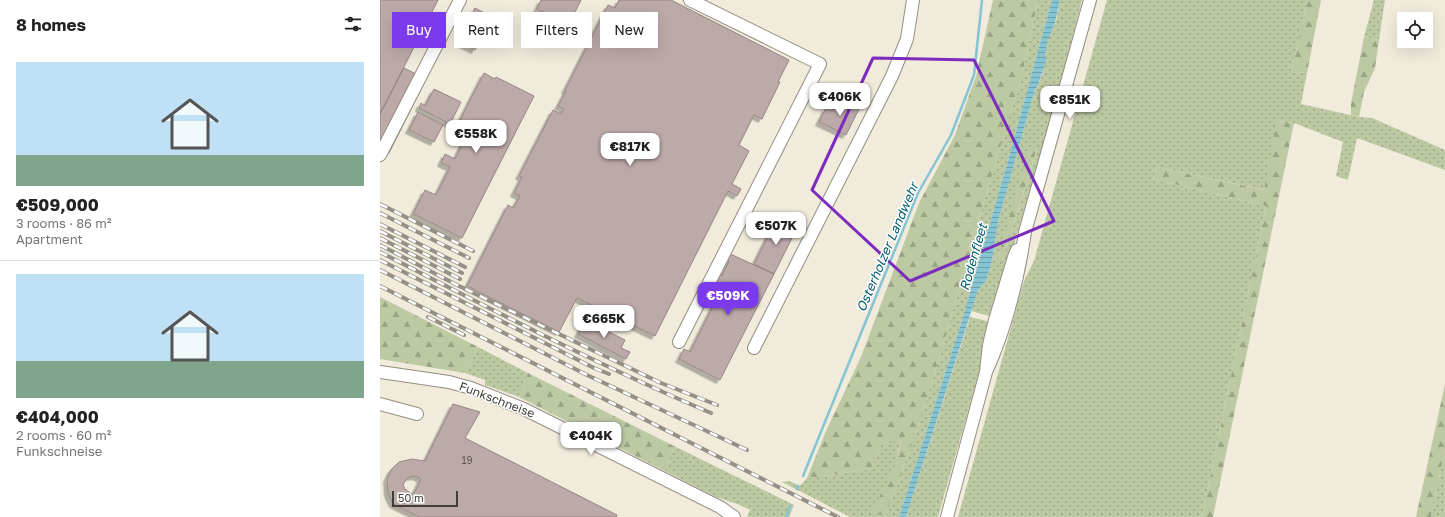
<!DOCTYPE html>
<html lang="en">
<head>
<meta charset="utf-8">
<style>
  :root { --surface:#fff; --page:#f2f2f2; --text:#222; --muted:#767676; --line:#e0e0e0; --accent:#7c3aed }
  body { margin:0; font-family:"Golos Text",sans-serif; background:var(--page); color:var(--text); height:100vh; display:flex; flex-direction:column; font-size:15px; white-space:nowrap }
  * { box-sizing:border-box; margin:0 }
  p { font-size:13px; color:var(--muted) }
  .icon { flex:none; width:22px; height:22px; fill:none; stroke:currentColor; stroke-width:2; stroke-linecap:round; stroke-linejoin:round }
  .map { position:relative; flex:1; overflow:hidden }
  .details { display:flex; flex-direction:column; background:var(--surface); width:380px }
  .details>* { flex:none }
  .hud { position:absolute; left:12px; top:12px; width:380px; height:36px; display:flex; gap:8px }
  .fabs { position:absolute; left:1017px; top:12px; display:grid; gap:8px }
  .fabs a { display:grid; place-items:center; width:36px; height:36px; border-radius:0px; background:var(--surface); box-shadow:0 4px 16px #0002; font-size:20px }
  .scale { position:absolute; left:12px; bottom:10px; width:66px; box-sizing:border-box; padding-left:4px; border:2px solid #3f3d37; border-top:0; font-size:11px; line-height:14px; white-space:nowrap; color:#3f3d37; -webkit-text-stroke:3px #fff; paint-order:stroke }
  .price { position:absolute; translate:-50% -34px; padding:0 9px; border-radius:8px; background:#fff; color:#222; font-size:13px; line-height:26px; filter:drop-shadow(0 1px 2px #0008) }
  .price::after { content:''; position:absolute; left:50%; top:24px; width:12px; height:9px; margin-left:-6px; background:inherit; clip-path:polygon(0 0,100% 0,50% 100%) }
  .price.current { background:var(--accent); color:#fff }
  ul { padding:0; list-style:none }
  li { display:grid; align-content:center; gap:8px; height:212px; padding:0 16px }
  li+li { border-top:1px solid var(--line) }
  li span { display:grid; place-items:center; height:124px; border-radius:0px; color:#555 }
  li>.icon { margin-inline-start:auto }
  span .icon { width:72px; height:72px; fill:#fffc; stroke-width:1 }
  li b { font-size:17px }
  h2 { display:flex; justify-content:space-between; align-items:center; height:48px; padding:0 16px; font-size:17px }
  .pill { padding:0 14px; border-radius:0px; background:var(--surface); box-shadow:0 4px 16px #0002; font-size:14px; line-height:36px }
  .pill.current { background:var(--accent); color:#fff }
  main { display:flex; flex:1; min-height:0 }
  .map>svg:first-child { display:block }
  .grass { fill:url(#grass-dots); fill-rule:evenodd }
  .forest { fill:url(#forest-firs) }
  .water { fill:url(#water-rules) }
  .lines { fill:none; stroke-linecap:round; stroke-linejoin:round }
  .stream { stroke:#85c4d2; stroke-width:2.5 }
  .building { fill:#bcaaa9; stroke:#968584; fill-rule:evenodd; filter:url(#shadow) }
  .minor-casing { stroke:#948e80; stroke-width:14 }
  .minor { stroke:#fff; stroke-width:12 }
  .rail-casing { stroke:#949086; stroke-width:4 }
  .rail { stroke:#fff; stroke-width:2.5; stroke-dasharray:8; stroke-linecap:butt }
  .marked { fill:none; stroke:#7b2cbf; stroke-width:3; stroke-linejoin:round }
  .labels { text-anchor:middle; stroke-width:3; stroke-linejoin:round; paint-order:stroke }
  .number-label { font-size:10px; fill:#5e5854 }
  .street-label { font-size:12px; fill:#3f3d37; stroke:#fff }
  .water-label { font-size:13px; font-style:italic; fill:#015e6e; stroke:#fff }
</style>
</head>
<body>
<main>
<section class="details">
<h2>8 homes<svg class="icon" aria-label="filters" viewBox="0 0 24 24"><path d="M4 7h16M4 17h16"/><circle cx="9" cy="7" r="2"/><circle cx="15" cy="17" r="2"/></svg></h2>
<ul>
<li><span style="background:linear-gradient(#bfe0f5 75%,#7fa58c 0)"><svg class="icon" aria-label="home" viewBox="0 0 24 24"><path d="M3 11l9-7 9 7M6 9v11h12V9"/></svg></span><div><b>€509,000</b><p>3 rooms · 86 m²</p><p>Apartment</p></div></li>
<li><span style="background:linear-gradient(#bfe0f5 70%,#7fa58c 0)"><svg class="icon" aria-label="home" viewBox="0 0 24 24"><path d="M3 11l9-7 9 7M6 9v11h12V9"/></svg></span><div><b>€404,000</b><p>2 rooms · 60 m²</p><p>Funkschneise</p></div></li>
</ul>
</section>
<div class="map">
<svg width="1065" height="517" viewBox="0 0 1065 517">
  <defs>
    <pattern id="grass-dots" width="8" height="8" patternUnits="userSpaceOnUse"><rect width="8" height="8" fill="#bcc9a3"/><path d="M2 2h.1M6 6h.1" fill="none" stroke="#9aa486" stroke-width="1.8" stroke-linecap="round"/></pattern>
    <pattern id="forest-firs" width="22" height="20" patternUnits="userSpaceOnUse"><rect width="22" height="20" fill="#bcc9a3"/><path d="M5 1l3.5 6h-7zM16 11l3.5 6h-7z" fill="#9aa486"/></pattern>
    <pattern id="water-rules" width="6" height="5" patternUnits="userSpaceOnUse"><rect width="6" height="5" fill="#85c4d2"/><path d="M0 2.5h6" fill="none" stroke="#6ea0ab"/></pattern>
    <filter id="shadow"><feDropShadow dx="-3.5" dy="3.5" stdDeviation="0" flood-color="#0004"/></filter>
  </defs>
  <rect width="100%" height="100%" fill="#f1ebdc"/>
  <path class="grass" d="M658 0H672L627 164 583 317 519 517H470L402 482 409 481 420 486 427 478 491 469 502 444 521 440 515 464 506 485 505 517 539 425 571 318 594 235 642 75Z
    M680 0H702L682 78 613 317 591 311 598 290 606 281 612 261 618 222 655 89C666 75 663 57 667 42 669 36 672 30 675 24 678 17 678 8 680 0ZM649 147 657 150 621 264Z
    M727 0H928L911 72 927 73 921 104 979 117 992 118 1065 150V170L977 138 968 180 956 176 963 142 914 123 898 121 885 190 777 167 773 179 886 206 822 517H578L644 281 654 261Z
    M994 0H1005L999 40 984 37Z
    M590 317 611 322 600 369 558 517H526Z
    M98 347 148 373 139 397 105 385V380L85 373Z
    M294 446 414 505 409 517H368L367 516 370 510 360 505 336 497 285 471Z
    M1065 450V517H1051Z"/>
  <path class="forest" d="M613 0H658L642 75 594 235 571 318 539 425 505 517 492 511C504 488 516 466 521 441L502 444 491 469 427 478 446 431 481 357 539 203 575 135 596 76Z
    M928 0H941L927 73 911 72Z
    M984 37 999 40 995 68 984 92 979 117 971 115V103Z
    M897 121 914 123 833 517H822L886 206 773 179 777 167 884 190Z
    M649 147 657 149 621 264 617 261Z
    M0 297 98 347 85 373 0 359Z
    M148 373 294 446 285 471 139 397Z
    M1065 384V450L1051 517H1036Z"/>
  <path class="water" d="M672 0H680L675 23 668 40 665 54 666 61 658 85 655 89 618 222 612 261 606 281 598 290 526 517H519L583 317 627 164Z"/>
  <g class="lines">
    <path class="stream" d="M423 476 538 193 571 135 594 75 602 0
      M417 489 418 486
      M406 517 410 506"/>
  </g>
  <path class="building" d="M0 0H58L0 114Z
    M161 0H201L189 24 157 9Z
    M239 0H291L409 60 398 82H400L382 119 374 115 359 145 369 151 352 184 361 189 357 196 348 191 275 336 197 298 179 332 87 286 128 205 133 208 140 196 134 193 142 177 139 176 173 110 181 114 184 109 178 106 186 91 185 90 228 5 235 8Z
    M95 8 112 17 95 50 78 42Z
    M24 68 46 79 9 153 0 148V114Z
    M104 73 115 79 116 77 154 96 82 238 33 214 45 190 56 195 70 167 61 163 65 154 75 159 85 138 74 132Z
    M54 89 81 102 70 124 39 108 41 103 45 106Z
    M458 99 479 109 466 135 439 122 446 108 452 111Z
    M38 112 63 125 54 142 29 130Z
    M397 218 417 228 394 274 374 264Z
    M348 253 394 274 340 380 299 359 304 349 310 352 336 300 329 296 340 275 342 276 349 261 345 259Z
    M205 320 245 340 241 348 250 352 246 359 198 334Z
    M73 404 100 412 85 438 237 515 236 517H39L13 504 8 493 7 479 11 470 19 462 32 459 45 461ZM36 476 41 479 33 495 25 489 23 485 25 481 29 477Z"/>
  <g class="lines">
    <defs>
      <path id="minor" d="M0 155 80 0
        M299 342 440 64 310 0
        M374 348 512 76 527 39 533 0
        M0 372 69 382 91 388 144 409 340 507 354 517
        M606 372C626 328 638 280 645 232L710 0
        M0 404 37 414
        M567 517 606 372 609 345 615 320 634 257 637 250"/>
    </defs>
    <use href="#minor" class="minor-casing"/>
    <use href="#minor" class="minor"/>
    <defs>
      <path id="rail" d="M0 204 93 251
        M0 213 89 258
        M0 224 85 267
        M0 231 82 273
        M0 238 80 279
        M0 245 77 285 281 383 337 405
        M0 252C109 308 218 365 331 413
        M0 260 214 368 229 374
        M0 270 207 375 367 450
        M0 286 458 517
        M48 317 84 335"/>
    </defs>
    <use href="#rail" class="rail-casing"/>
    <use href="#rail" class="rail"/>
  </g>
  <path class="marked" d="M493 58 594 60 674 221 530 281 432 190Z"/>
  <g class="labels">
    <g class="number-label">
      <text x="87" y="464">19</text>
    </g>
    <g class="street-label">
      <text transform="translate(117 400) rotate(21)" y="4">Funkschneise</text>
    </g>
    <g class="water-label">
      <text transform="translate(507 247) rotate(-67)" y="5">Osterholzer Landwehr</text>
      <text transform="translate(593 257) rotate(-74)" y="5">Rodenfleet</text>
    </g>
  </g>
</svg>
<div class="fabs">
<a><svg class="icon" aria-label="locate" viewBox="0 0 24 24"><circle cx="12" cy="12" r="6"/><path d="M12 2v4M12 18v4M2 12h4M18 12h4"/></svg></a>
</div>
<div class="scale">50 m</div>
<b class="price" style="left:460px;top:117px">€406K</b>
<b class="price" style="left:690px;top:120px">€851K</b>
<b class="price" style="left:96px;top:154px">€558K</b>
<b class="price" style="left:250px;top:167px">€817K</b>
<b class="price" style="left:396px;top:246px">€507K</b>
<b class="price current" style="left:348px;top:316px">€509K</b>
<b class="price" style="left:224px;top:339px">€665K</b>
<b class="price" style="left:211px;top:456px">€404K</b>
<div class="hud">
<a class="pill current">Buy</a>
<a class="pill">Rent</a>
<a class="pill">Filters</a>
<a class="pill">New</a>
</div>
</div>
</main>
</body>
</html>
